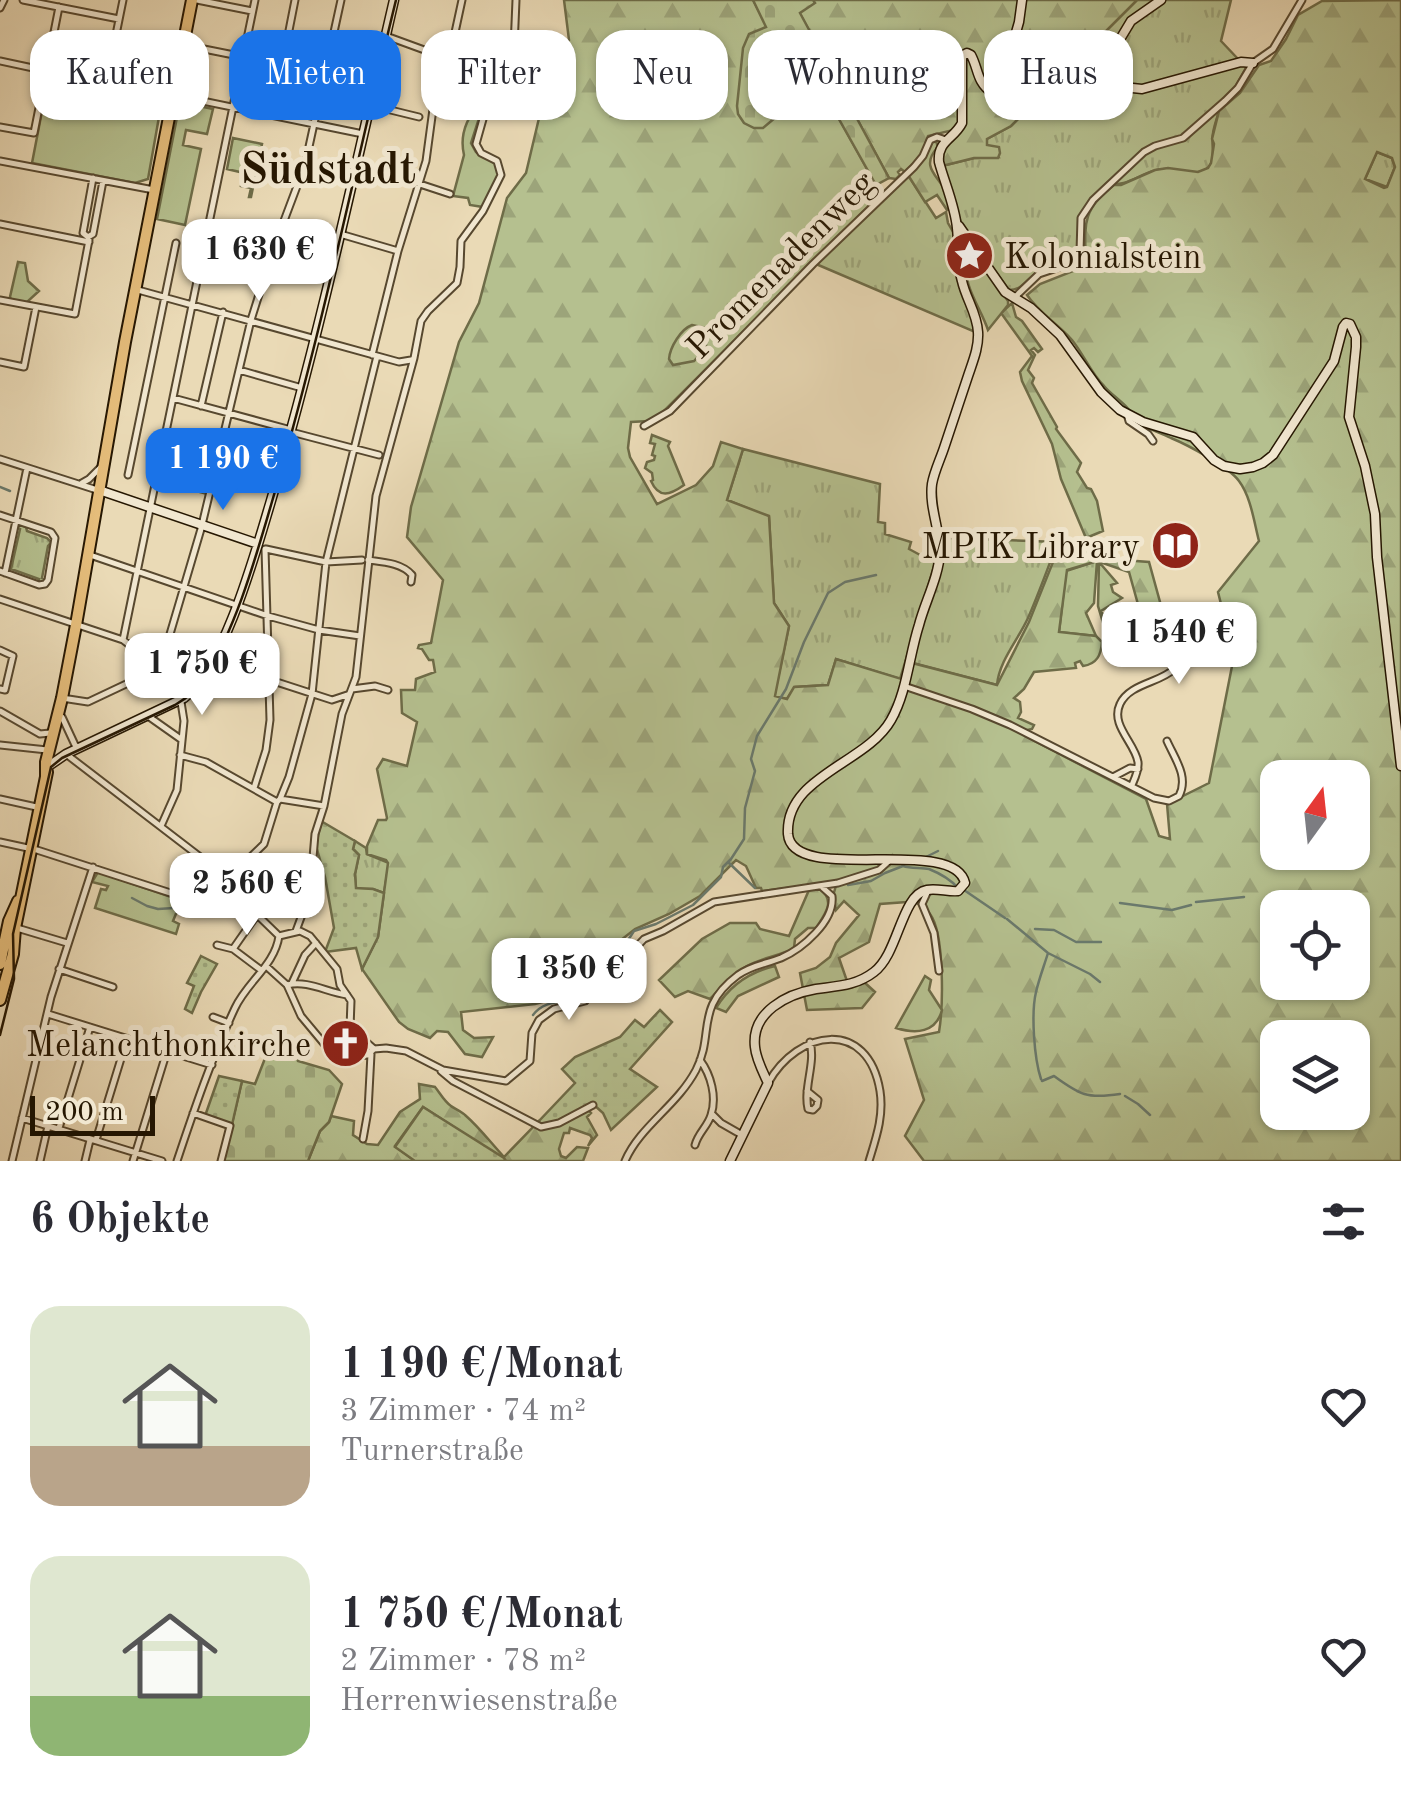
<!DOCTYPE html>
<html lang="de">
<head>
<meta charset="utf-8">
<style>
  :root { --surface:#fff; --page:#f7f7f7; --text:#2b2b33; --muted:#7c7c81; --accent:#1a73e8 }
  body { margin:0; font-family:"Old Standard TT",serif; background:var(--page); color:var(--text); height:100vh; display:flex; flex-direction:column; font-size:38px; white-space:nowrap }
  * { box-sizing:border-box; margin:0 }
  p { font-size:32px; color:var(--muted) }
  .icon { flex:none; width:55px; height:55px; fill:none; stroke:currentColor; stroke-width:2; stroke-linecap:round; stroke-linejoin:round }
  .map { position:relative; height:1161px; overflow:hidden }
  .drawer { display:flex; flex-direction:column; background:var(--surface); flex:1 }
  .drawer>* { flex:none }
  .hud { position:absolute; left:30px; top:30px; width:1342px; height:90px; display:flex; gap:20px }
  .needle { width:65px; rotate:15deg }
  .controls { position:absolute; left:1260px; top:760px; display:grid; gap:20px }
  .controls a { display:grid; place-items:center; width:110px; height:110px; border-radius:20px; background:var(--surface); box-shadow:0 2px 8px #0004; font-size:50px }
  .scale { position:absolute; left:30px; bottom:25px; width:125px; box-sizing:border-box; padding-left:10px; border:5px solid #261702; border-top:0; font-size:28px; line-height:35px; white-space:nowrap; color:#261702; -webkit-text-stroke:8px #f1e7d0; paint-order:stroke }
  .price { position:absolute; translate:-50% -85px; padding:0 22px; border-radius:20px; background:#fff; color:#222; font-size:32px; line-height:65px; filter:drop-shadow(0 2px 5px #0008) }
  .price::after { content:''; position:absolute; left:50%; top:60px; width:30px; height:22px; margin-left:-15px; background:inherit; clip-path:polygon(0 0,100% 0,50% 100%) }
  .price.selected { background:var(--accent); color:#fff }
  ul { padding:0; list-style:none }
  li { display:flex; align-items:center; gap:30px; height:250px; padding:0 30px }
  li span { display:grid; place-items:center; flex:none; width:280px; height:200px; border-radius:30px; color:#555 }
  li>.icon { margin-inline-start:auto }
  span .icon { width:120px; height:120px; fill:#fffc; stroke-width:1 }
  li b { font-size:42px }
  h2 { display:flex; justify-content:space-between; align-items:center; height:120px; padding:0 30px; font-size:42px }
  .tag { padding:0 35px; border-radius:30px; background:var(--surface); box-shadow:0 2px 8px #0004; font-size:35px; line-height:90px }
  .tag.selected { background:var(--accent); color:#fff }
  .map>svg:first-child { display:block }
  .grass { fill:url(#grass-tufts); stroke:#6e6c48; stroke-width:2.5 }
  .forest { fill:url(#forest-firs); stroke:#6e6c48; stroke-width:2.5; fill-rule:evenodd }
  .cemetery { fill:url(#cemetery-stones); stroke:#6e6c48; stroke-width:2.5 }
  .park { fill:#b5c08f; stroke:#6e6c48; stroke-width:2.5 }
  .garden { fill:url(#garden-dots); stroke:#6e6c48; stroke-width:2.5 }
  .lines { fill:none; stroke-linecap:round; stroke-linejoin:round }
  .stream { stroke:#6a796c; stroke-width:2.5 }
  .street-casing { stroke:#57482f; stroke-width:9 }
  .secondary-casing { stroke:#261702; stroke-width:11 }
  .primary-casing { stroke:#261702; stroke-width:14 }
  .street { stroke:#f1e7d0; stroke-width:5 }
  .secondary { stroke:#f1e7d0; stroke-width:8 }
  .primary { stroke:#e5bd7b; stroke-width:10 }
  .tram { stroke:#261702; stroke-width:2.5 }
  .labels { text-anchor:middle; stroke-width:10; stroke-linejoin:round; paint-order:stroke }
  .poi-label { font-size:35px; fill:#261702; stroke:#f1e7d0; text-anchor:end }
  .street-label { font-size:35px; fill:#261702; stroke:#f1e7d0 }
  .district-label { font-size:45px; font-weight:bold; fill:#261702; stroke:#f1e7d0 }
</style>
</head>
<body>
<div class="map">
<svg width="1401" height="1161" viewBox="0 0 1401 1161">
  <defs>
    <pattern id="grass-tufts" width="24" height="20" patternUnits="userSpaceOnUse" patternTransform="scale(2.5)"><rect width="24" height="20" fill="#b5c08f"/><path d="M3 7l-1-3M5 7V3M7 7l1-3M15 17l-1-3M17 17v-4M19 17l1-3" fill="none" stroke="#9ca47a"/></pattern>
    <pattern id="forest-firs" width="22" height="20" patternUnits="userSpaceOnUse" patternTransform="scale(2.5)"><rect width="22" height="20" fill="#b5c08f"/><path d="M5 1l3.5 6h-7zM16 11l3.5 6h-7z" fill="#9ca47a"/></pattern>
    <pattern id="cemetery-stones" width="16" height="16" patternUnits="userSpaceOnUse" patternTransform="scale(2.5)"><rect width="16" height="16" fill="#b5c08f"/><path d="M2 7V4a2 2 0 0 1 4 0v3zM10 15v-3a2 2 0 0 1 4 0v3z" fill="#9ca47a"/></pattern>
    <pattern id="garden-dots" width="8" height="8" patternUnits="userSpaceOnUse" patternTransform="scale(2.5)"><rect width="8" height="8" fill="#b5c08f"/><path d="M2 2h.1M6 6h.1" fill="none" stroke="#9ca47a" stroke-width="1.8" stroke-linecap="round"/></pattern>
  </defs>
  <rect width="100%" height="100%" fill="#eadab6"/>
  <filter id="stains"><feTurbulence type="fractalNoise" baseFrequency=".002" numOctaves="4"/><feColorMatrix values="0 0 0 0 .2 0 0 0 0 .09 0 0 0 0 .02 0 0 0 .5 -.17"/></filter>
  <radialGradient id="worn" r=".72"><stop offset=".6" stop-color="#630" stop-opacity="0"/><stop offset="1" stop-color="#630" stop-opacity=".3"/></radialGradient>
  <path class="grass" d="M1137 0H1157L1143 9 1098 79 1099 88 1131 91 1242 64 1247 66 1233 91 1216 108 1219 111C1217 118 1214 126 1213 133 1211 142 1215 155 1211 164 1203 179 1179 169 1167 169 1144 168 1129 189 1107 183 1095 194 1083 205 1079 222 1076 234 1083 251 1073 260 1064 269 1046 267 1035 274 1025 281 1022 290 1009 290L962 226 942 166 974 158 998 157 986 145 987 139 1011 126Z
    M1165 0H1231L1221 41 1239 60C1208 69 1130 99 1103 80V72L1130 26Z
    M1377 152 1392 158 1395 167 1387 187 1365 179Z
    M908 175 936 218 946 212 948 223 956 237 957 279 971 313 975 332 816 264Z
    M18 262 25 263 28 281 39 291 26 303 11 300 10 297Z
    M743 449 880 484 878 522 885 523V534L911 542 909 549 935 563 900 679 836 659 828 685 795 687 787 699 774 697 789 626 774 603 769 517 727 500Z
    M21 525 26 527 27 531 47 538 50 541 53 540 48 546 42 578 46 579 44 583H38L39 579 11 569 20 529 17 528Z
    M942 538 1058 542C1048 567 1039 593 1028 618 1018 640 999 661 997 685L913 663 918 636 944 555Z
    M1097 561 1094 603 1086 613 1096 636 1059 632 1066 571Z
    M1099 562 1117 583 1111 585 1113 592 1122 598 1101 611 1122 649 1109 656 1106 650 1107 636 1098 606Z
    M355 841 366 848 367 854 389 863 384 893 373 889H356L355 874 359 855 353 849Z"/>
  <path class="forest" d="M564 0H753L764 20 822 88 876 185 874 192 876 198 872 203 659 416 649 421 631 422 628 448 630 457 657 504 696 485 713 466 721 442 743 449 727 500 769 516 774 603 789 626 775 696 787 699 794 687 828 685 836 659 908 681 912 663 997 685 1029 622 1061 542H1083L1093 546 1109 559 1149 562 1171 642 1149 644 1129 572 1097 561 1067 570 1059 632 1096 636 1102 642C1101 655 1097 664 1083 666L1080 661 1075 663 1076 668 1034 672 1024 689 1014 698 1020 702 1021 712 1018 718 1034 725 1032 729 1027 730 1025 736 1146 799 1159 836 1170 839 1167 804 1209 783 1234 656 1218 592 1259 541C1254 522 1251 497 1239 481 1229 467 1188 445 1171 438 1159 432 1147 429 1135 421 1131 406 1114 398 1104 386 1091 373 1084 355 1072 340 1058 324 1039 313 1027 295L1040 284 1086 266C1085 226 1080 211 1114 185H1121L1155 170 1168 168 1198 172 1208 168 1211 163 1214 144 1212 139 1219 111 1240 93 1259 65 1271 61 1286 39 1298 15 1322 1 1401 0V1161H924L905 1136 924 1100 905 1039 939 1032C943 1008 945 934 930 914 929 912 920 905 918 904L920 896 907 902 880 904 869 942 839 958 849 987 864 982 875 992 862 1008 807 1010 800 973 816 968 830 957 836 943 859 915 844 901 836 910 833 896 837 882 762 891 761 888H756L746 866 736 860 700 896 669 914 635 929 593 962 584 991 535 1004 461 1012 463 1030 474 1038 493 1037 482 1057 465 1054 448 1032 437 1031 430 1038 408 1029 399 1022 362 969 378 937 388 863 386 860 367 854V846L378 820H386L387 818 377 769 383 759 407 766 417 722 402 713 401 690H415L416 679 435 672 433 660H429L422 649 418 648 419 645 431 643 443 580 407 537 411 507 459 342 479 303 507 198 526 173 553 59 569 40ZM1377 152 1392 158 1395 167 1387 187 1384 188 1365 179ZM1278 778H1352V852H1278ZM1278 908H1352V982H1278ZM1278 1038H1352V1112H1278Z
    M813 0H1137L1011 126 987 139V145L999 147 1000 153 998 158H974L942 166 940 155 953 130 928 136 922 154 905 172 901 169 898 172 900 175 896 179 889 178 799 12 814 3Z
    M936 141 938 147C920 166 937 175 945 190 948 195 948 201 950 207L947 210 937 195 925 202 908 175 921 163 930 142Z
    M1012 303 1016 317 1022 321 1042 349 1038 352 1034 348 1031 350 1035 355 1028 370 1034 378 1032 383 1057 427 1056 429 1081 463 1077 472 1087 488 1091 489 1097 501 1103 531 1086 538 1061 479 1052 444 1022 381 1020 372 1032 356 1001 313Z
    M820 889C836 901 825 914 816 928H808L795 939 794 948C779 956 762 958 747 966 733 974 722 987 710 999L688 991 675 997 659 980 702 939 730 923H756L760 929 789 936 809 890Z
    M419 1084 435 1087C440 1093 444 1101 451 1106 452 1107 464 1113 465 1115 479 1127 491 1143 504 1157L539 1121 541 1126 588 1110 591 1113 587 1117 597 1135 588 1146 592 1138 590 1135 570 1128 569 1133H564L559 1149 561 1156 566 1158 577 1147 588 1148 583 1161H506L423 1107 395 1146 415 1161H308L320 1131 329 1122 331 1116 354 1121 353 1135 367 1144 378 1145 400 1112 420 1099Z"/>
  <path class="cemetery" d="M753 0H813L815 3 800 13 889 178 876 185 822 89 789 106 763 128H754L744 123 738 114 737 106 743 48 749 34 766 27Z
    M271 1043 296 1051 298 1061 329 1070 342 1084 329 1122 320 1131 308 1161H223L242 1081 255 1084Z"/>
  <path class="park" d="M49 75 162 100 148 179 135 183 32 163Z
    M498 76 509 79 480 115 471 143 476 152 496 164 499 174 483 207 470 205 468 198 453 196 464 155C456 121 483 102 498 76Z
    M180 102 213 109 207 134 186 130 183 145 201 149 185 225 157 219Z
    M233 138 262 144 251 197H249L251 188 241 186 244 173 227 169Z
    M967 259H978L1008 301V305L988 330C981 308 961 284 967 259Z
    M692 325 706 328V348L694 361 673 365 669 359C670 347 681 329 692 325Z
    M652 435 670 442 668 446 684 485C670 495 659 499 651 481L653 480 652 473 645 468 647 462 654 460 655 456 652 455 655 444 650 443Z
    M167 449 215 459 207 494 160 481Z
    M98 872 186 902 184 910 178 909 173 921 179 924 176 934 95 908 101 889 106 890 108 886 92 882Z
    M775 966 779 977 738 996 726 1012 716 1008C730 985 749 972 775 966Z
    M925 976 931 980 929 990 942 1010C936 1033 916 1034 896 1028Z"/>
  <path class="garden" d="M321 821 355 841 353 849 359 855 355 874 356 888 373 889 384 893 378 937 362 969 356 948 325 952 334 928 325 877 316 846Z
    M201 956 217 964 201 992 192 1013 185 1009 194 986 187 983Z
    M660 1010 672 1022 630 1069 657 1087 611 1130 603 1113 593 1104 549 1126H541L539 1121 575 1083 562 1069 575 1057 620 1037 635 1020 644 1027Z
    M219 1076 242 1081 232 1125 205 1116Z
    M423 1107 504 1158 506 1161H415L395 1147Z"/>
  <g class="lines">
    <path class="stream" d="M0 487 10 491
      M926 857 938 851
      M728 862 755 888
      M848 885 871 881 885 873 903 866C911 869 922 867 929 869 939 873 951 880 958 888
      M964 890 1005 918
      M132 898 147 906 158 909 174 908
      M1196 902 1244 897
      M1120 903 1172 910 1191 905
      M1007 919 1048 953 1090 974 1100 982
      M1035 929 1054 930 1076 942H1101
      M609 959 619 954 634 931 656 924 693 905 721 877 723 867 731 859 744 839 745 808 755 771 751 759 757 736 786 689 804 642 828 593 845 582 876 575
      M533 1015C549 993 580 1009 591 986 594 981 593 975 594 969L599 966
      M1041 1079C1034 1058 1031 1013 1036 992 1039 979 1044 966 1048 953
      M1042 1081 1054 1076C1080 1095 1087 1099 1120 1094
      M1125 1096 1138 1104 1150 1115"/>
    <defs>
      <path id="street" d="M23 0 119 19
        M197 0 252 11
        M0 8 4 0
        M116 34 182 48
        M386 36 449 59
        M184 45 244 57
        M245 53 327 70
        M449 58 482 69
        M0 61 154 94 183 97 363 134
        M283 61 295 0
        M106 84 123 0
        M370 105 419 117
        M0 127 34 133 59 7
        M0 161 154 190
        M356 163 450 194
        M93 178 83 233 88 237 93 234 103 181
        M0 224 89 242
        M207 234 273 250
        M340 234 398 251
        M279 237 336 251
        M138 290 399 362 411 360
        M1014 298 1039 274 1075 262 1080 252 1081 218 1093 200 1144 152 1155 146 1183 138 1225 101 1238 88 1253 63 1273 49 1302 0
        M0 300 75 314 89 240 88 237
        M372 355 398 251 426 161 433 109 451 51 462 0
        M0 362 24 367 36 307
        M239 370 302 388
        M173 398 291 430
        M201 406 223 312
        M1127 414 1129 421 1148 434 1153 441
        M644 426 670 411 813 264 914 167 923 156 930 140 937 137 946 140
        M291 432 379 455
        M0 459 97 490
        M128 475 176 243
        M82 483 89 479 100 468
        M0 515 51 532 55 538 48 580 45 584 39 585 0 571
        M266 549 326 562 362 560
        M90 555 268 616 319 630 360 636
        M368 560C383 562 402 563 412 575L411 582
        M5 573 27 468
        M0 599 123 640 160 668 181 702 184 721 177 790 161 826
        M123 640 255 0
        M0 650 13 656 5 690 0 689
        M212 661 332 700 347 695
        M904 686 972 709 1010 725 1154 798 1169 801 1179 796C1189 777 1175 759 1167 741
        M352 689 375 686 388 690
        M62 698 88 702 160 668 201 529 251 320 273 250 305 165 341 0
        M0 711 40 734 50 733
        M148 716 182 740
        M62 717 75 745 79 748
        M0 745 47 750
        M66 754 225 876 242 900 279 936
        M180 755 206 762 277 802
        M1113 777 1130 768 1138 769
        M1132 785C1135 778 1139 770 1138 762 1135 743 1110 725 1120 704 1133 675 1189 686 1181 642
        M254 788 266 750 270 720 265 549
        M0 799 41 808
        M280 799 324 806
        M0 842 37 850 214 907 229 883
        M228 879 264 844 277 802 280 799 289 777 312 694 326 562 377 356
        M927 893 922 904 934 933 939 971
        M17 928 67 943
        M296 931 310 893 315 834 324 806 342 714 356 677 376 496 414 358 421 321 428 311 457 283 460 267 461 241 483 211 501 175 497 161 481 153 476 144 485 112 508 84 513 72 516 0
        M279 936 300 931 310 936 337 969 340 985 351 1001 350 1028 374 1049
        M217 945 233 949 261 970
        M233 949 256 916
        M266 966 287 985 301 1016 326 1046 348 1056 367 1055 374 1049
        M59 969 113 987
        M292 983 305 955 316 943
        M287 985C308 980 326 992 347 995
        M48 1014 212 1065
        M213 1017 229 1023
        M374 1049 386 1048 406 1051 443 1070 506 1081 530 1061 532 1033 539 1020 554 1009 585 1001 605 977 617 968 644 939 663 931 714 902 838 883 879 870 889 861
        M441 1071 453 1081 541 1127 559 1123 593 1105
        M768 1083C798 1029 868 1018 880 1091 884 1116 876 1138 869 1161
        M807 1091 818 1100 817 1106 813 1110 808 1109C803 1088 816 1063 810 1042
        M193 1113 230 1126 221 1161
        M712 1114 721 1123 742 1135
        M22 1118 162 1161
        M59 1128 90 1027
        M363 1139 368 1111 371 1054
        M96 1140 127 1039
        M695 1145C698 1133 708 1126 711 1115 717 1097 711 1075 700 1060
        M12 1161 51 997 93 867
        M40 1161 48 1126
        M85 1161 90 1140
        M133 1161 167 1051
        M177 1161C194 1110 212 1057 235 1008 247 982 275 965 279 936
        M625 1161C640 1126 677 1106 696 1070 715 1033 694 1008 738 975 752 965 766 964 781 958 802 949 835 921 832 896L823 888"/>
      <path id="secondary" d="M1161 0 1131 21 1101 71 1100 78 1104 85 1142 89 1241 62 1253 63
        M959 226 1005 292 1031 308 1060 335 1101 392 1120 410 1143 422 1193 437 1214 460 1224 466 1240 469 1253 467 1263 463 1273 455 1334 361 1343 327 1346 323 1350 324 1356 337V347L1349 417 1365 466 1375 514 1377 557 1401 766
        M99 490 258 544
        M50 765 66 754 184 698C224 667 255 554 270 504 319 338 355 169 394 0
        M730 1161 768 1083C763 1072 756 1059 755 1047 751 1012 787 994 816 989 837 986 856 986 874 972 899 953 901 895 927 890 937 888 948 892 958 891L965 883C954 834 792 886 788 834 785 776 866 764 891 720 907 692 909 656 919 625 925 602 939 576 940 552 940 530 929 507 932 484 934 472 940 460 944 448 952 424 960 400 968 376 973 361 979 347 978 332 977 313 966 299 962 281 957 264 959 246 957 228 955 206 945 184 939 162 937 141 954 139 962 123V56L967 53 971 55C979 70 976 81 992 93L999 92 1019 22 1022 0"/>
      <path id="primary" d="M46 776V762L62 698 76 625 125 342 192 0
        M0 964 9 921 18 901
        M0 1000 13 954 15 928 47 772"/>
    </defs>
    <use href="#street" class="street-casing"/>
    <use href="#secondary" class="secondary-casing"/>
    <use href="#primary" class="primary-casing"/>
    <use href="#street" class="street"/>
    <use href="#secondary" class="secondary"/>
    <use href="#primary" class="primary"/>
    <path class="tram" d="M0 1035 14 979 13 934 51 767 62 758 175 705C187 698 196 691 203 680 238 626 258 549 276 488 323 327 356 163 396 0"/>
  </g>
  <defs>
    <symbol id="sight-disc" viewBox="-11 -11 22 22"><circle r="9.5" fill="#8f2418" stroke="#f1e7d0"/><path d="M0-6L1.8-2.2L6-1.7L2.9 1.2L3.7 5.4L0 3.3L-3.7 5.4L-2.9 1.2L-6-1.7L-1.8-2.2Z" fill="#fff"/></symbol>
    <symbol id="library-disc" viewBox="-11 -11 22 22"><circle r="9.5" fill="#8f2418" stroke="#f1e7d0"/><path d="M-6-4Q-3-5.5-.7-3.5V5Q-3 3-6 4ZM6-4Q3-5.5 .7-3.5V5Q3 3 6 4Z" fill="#fff"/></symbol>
    <symbol id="church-disc" viewBox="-11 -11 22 22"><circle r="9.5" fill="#8f2418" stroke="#f1e7d0"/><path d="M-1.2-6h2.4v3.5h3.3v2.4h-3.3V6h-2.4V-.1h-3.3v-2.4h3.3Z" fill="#fff"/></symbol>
  </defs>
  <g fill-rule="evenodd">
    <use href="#sight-disc" x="942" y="228" width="55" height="55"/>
    <use href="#library-disc" x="1148" y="518" width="55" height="55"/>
    <use href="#church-disc" x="318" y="1016" width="55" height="55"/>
  </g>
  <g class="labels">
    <g class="poi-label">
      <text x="1004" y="268" text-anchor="start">Kolonialstein</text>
      <text x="1140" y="558">MPIK Library</text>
      <text x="311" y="1056">Melanchthonkirche</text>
    </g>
    <g class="street-label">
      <text transform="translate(780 264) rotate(-45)" y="12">Promenadenweg</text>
    </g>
    <g class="district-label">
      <text x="328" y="183">Südstadt</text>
    </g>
  </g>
  <rect width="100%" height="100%" filter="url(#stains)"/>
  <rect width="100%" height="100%" fill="url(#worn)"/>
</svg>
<div class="controls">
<a><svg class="needle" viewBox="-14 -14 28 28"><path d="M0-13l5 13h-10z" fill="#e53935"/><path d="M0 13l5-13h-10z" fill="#7c7c81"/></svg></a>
<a><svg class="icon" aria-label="locate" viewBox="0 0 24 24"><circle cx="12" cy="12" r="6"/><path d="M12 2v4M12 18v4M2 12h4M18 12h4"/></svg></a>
<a><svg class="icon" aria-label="layers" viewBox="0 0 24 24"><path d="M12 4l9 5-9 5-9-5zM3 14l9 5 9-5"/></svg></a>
</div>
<div class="scale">200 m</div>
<b class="price" style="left:259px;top:304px">1 630 €</b>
<b class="price selected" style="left:223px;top:513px">1 190 €</b>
<b class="price" style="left:1179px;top:687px">1 540 €</b>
<b class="price" style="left:202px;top:718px">1 750 €</b>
<b class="price" style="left:247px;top:938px">2 560 €</b>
<b class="price" style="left:569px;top:1023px">1 350 €</b>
<div class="hud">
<a class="tag">Kaufen</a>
<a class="tag selected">Mieten</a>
<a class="tag">Filter</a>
<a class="tag">Neu</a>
<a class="tag">Wohnung</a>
<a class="tag">Haus</a>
</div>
</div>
<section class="drawer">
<h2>6 Objekte<svg class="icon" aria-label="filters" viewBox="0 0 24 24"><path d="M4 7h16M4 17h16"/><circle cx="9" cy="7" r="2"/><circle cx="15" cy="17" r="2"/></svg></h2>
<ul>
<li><span style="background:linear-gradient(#dfe7d0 70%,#b9a48a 0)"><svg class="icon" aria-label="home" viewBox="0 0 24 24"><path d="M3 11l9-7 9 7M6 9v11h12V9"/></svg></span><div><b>1 190 €/Monat</b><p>3 Zimmer · 74 m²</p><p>Turnerstraße</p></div><svg class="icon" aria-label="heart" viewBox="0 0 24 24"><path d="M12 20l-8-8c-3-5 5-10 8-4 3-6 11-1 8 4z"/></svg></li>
<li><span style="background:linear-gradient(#dfe7d0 70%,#8fb573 0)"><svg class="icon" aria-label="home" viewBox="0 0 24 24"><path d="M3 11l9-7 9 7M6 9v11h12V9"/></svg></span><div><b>1 750 €/Monat</b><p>2 Zimmer · 78 m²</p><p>Herrenwiesenstraße</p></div><svg class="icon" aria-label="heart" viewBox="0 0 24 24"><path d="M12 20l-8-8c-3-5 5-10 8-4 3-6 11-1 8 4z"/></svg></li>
</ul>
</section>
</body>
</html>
